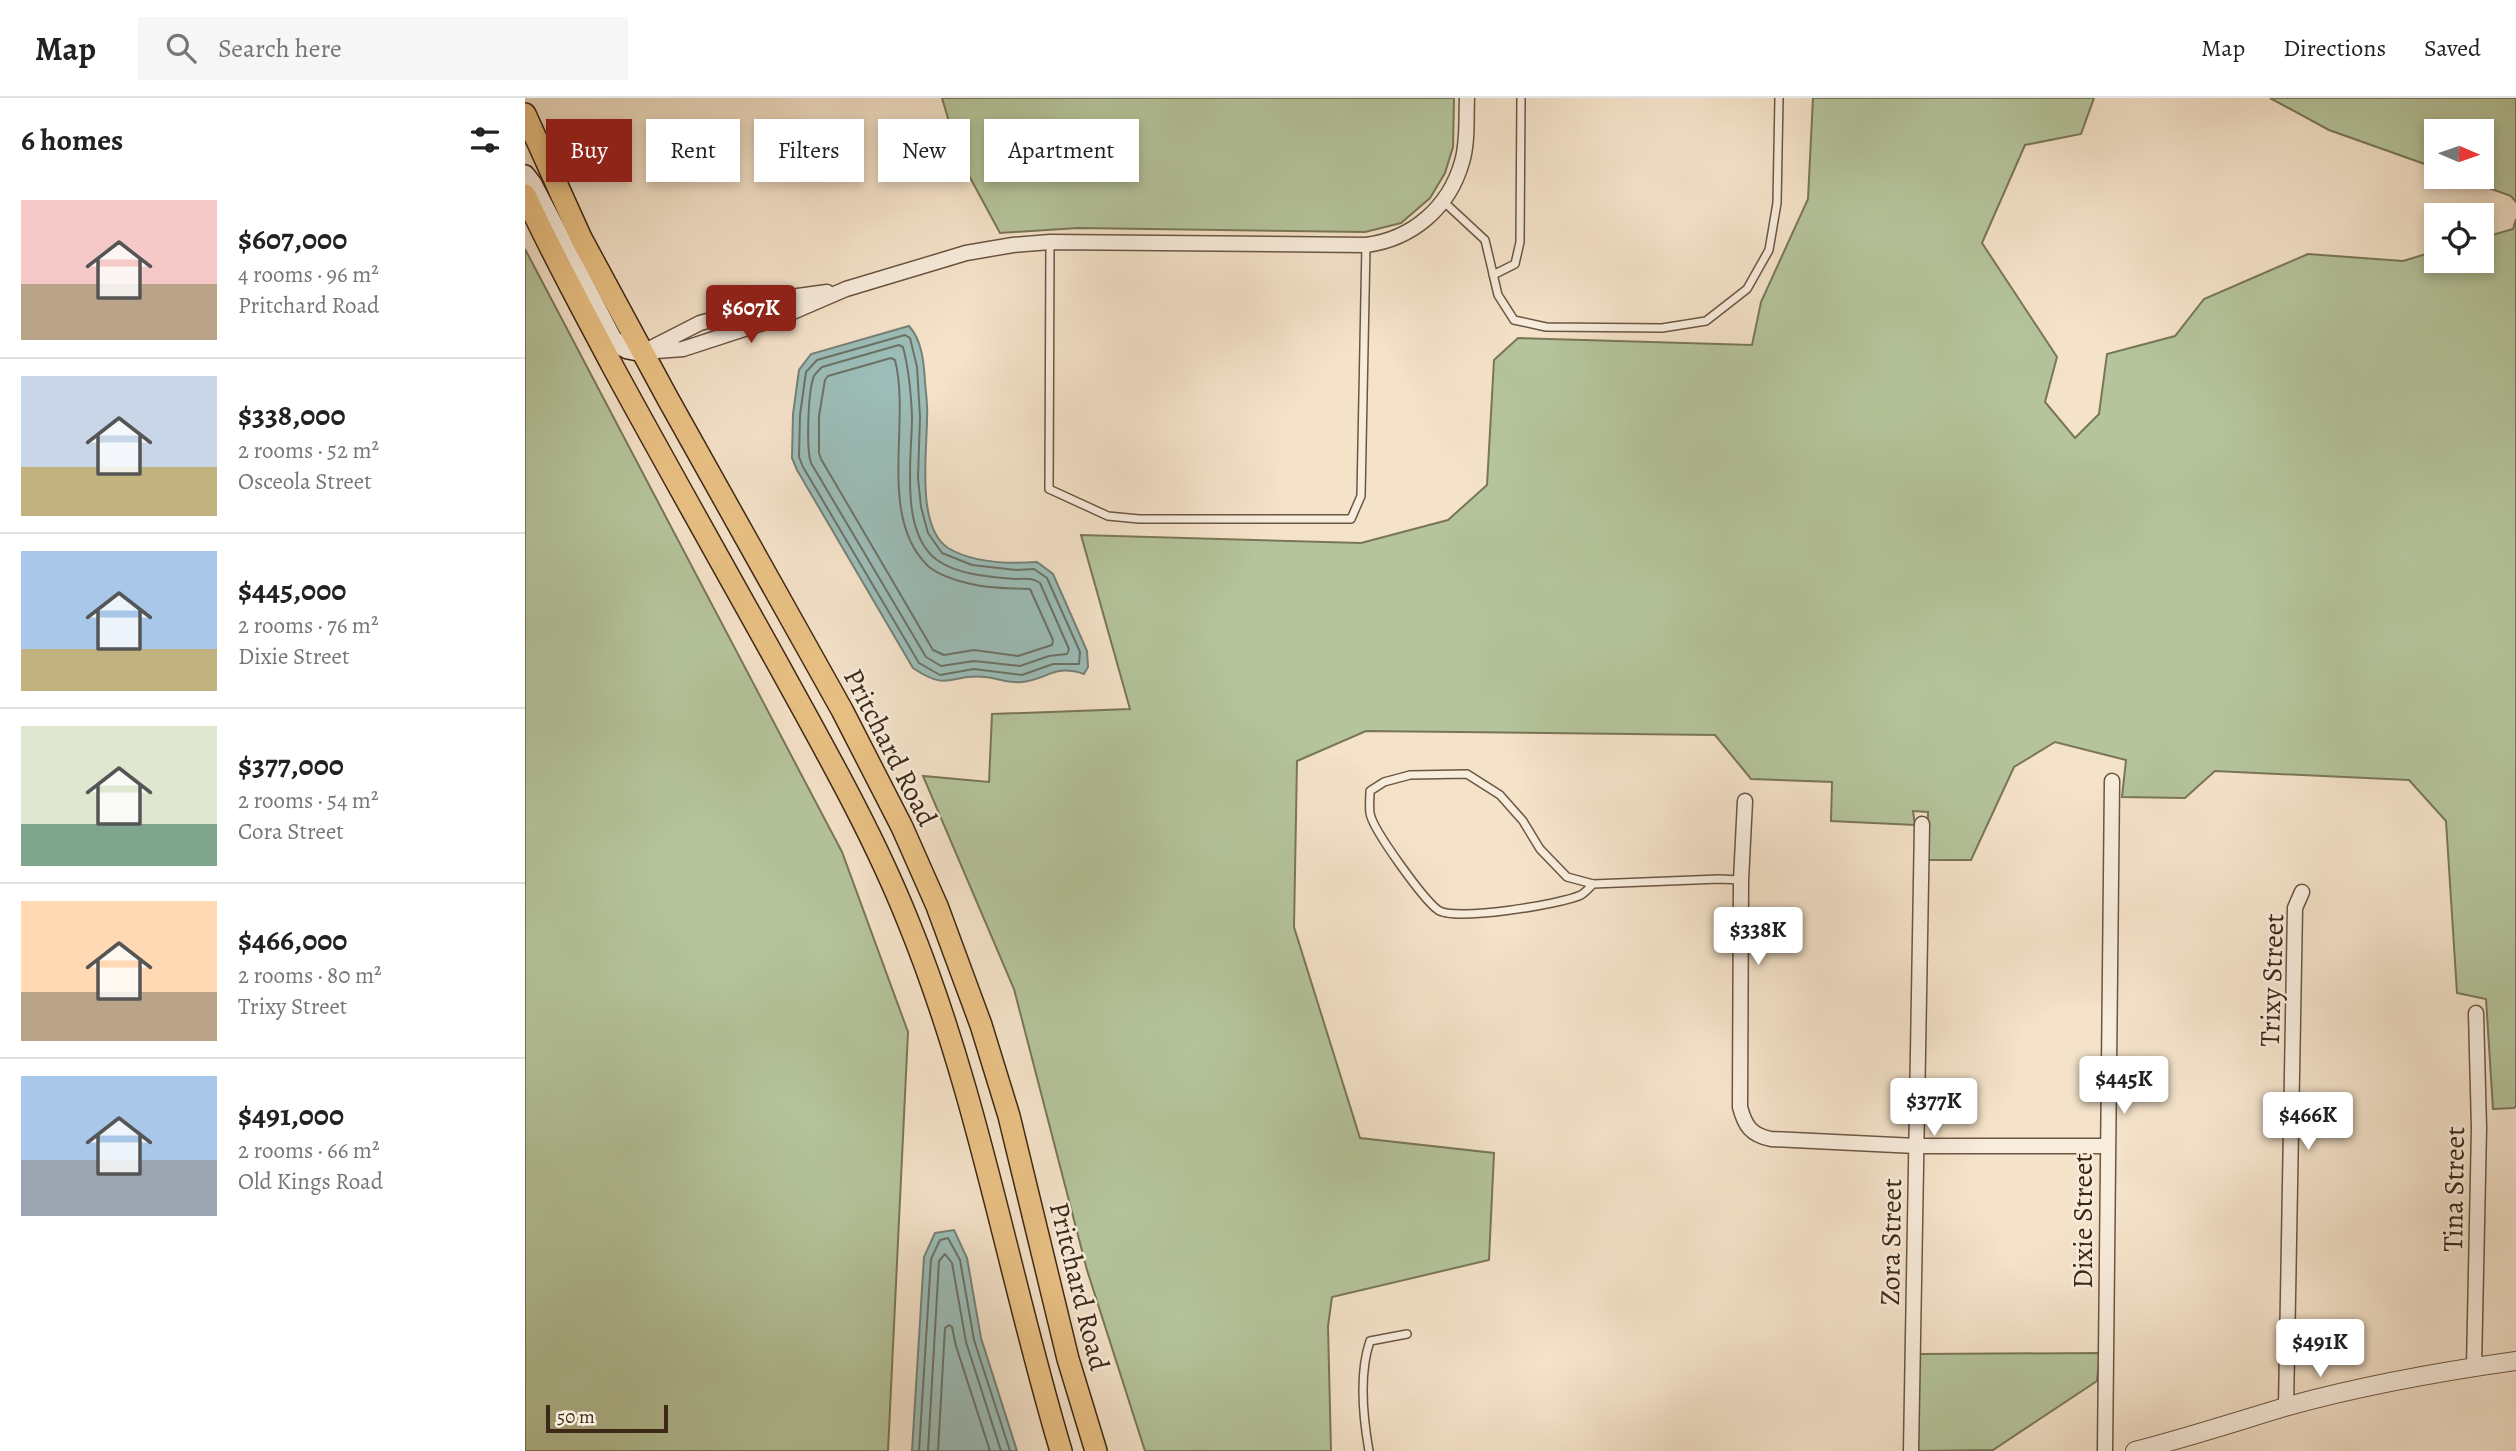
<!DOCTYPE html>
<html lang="en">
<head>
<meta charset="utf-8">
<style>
  :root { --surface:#fff; --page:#f6f6f6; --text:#222; --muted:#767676; --line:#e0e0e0; --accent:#8f2418 }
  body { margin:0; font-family:Alegreya,serif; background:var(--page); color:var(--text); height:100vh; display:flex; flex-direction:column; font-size:26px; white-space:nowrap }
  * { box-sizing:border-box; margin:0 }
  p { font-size:23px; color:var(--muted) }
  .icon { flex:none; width:38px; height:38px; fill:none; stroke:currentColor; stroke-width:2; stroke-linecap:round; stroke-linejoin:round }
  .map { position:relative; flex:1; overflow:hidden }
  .side { display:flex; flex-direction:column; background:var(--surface); width:525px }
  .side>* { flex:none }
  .top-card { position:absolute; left:21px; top:21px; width:665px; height:63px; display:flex; gap:14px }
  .needle { width:46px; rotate:92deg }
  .controls { position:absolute; left:1899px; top:21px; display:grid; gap:14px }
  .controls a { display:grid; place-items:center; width:70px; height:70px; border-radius:0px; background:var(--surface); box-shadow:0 4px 10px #0003; font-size:35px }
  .scale { position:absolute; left:21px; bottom:18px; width:122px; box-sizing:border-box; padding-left:7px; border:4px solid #3d2715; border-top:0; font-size:19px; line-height:24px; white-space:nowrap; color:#3d2715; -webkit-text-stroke:5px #f8ecdc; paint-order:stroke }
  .price { position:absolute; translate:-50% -60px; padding:0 16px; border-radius:7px; background:#fff; color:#222; font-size:23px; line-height:46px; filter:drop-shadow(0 2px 4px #0008) }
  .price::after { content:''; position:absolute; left:50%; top:42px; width:21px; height:16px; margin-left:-10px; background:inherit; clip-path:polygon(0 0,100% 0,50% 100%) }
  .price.active { background:var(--accent); color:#fff }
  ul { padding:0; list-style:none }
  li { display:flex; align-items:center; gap:21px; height:175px; padding:0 21px }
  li+li { border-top:2px solid var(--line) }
  li span { display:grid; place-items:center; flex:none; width:196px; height:140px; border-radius:0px; color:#555 }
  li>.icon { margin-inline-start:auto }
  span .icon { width:84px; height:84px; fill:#fffc; stroke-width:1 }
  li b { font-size:30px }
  h2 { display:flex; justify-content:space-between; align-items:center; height:84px; padding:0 21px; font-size:30px }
  .chip { padding:0 24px; border-radius:0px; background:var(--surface); box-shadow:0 4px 10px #0003; font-size:24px; line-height:63px }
  .chip.active { background:var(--accent); color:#fff }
  header { display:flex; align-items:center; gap:42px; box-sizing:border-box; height:98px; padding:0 35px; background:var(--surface); border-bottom:2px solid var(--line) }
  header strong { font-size:33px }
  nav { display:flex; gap:38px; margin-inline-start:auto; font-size:24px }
  .search { width:490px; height:63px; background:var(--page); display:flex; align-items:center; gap:18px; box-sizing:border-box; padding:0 24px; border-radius:0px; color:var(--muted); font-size:26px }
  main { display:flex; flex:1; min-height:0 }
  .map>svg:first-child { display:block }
  .green { fill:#b5c49b; stroke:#797658; stroke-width:2 }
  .water { fill:#9cbdb8; stroke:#768177; stroke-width:2 }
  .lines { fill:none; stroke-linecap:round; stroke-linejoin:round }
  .shore { stroke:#6c7266; stroke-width:2 }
  .service-casing { stroke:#6b5642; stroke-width:10 }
  .minor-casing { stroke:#6b5642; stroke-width:17 }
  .tertiary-casing { stroke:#6b5642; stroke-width:20 }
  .secondary-casing { stroke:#3d2715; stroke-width:22 }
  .primary-casing { stroke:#3d2715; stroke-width:24 }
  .service { stroke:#f8ecdc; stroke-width:7 }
  .minor { stroke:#f8ecdc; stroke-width:14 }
  .tertiary { stroke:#f8ecdc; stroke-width:18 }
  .secondary { stroke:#f8ecdc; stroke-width:19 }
  .primary { stroke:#eac184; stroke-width:21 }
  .labels { text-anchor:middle; stroke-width:5; stroke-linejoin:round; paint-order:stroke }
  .street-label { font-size:28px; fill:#3d2715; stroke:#f8ecdc }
</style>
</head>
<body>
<header>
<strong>Map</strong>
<div class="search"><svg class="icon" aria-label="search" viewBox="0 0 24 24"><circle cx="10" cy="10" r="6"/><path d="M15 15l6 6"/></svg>Search here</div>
<nav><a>Map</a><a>Directions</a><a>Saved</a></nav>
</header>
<main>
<section class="side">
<h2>6 homes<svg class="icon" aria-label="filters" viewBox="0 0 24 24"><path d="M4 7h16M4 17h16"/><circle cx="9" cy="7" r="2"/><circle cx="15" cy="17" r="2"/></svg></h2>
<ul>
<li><span style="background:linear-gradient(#f6c9c9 60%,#b9a48a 0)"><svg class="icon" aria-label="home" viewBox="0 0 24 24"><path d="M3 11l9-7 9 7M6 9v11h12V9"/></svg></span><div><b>$607,000</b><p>4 rooms · 96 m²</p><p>Pritchard Road</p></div></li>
<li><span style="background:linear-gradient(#c9d6e8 65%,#c2b280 0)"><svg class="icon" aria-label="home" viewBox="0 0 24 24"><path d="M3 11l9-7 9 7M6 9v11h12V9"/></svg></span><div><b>$338,000</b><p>2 rooms · 52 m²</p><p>Osceola Street</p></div></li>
<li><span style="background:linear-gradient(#a9c7e8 70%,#c2b280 0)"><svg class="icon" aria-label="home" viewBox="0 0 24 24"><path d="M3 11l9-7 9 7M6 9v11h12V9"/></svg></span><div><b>$445,000</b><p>2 rooms · 76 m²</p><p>Dixie Street</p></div></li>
<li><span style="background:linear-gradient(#dfe7d0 70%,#7fa58c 0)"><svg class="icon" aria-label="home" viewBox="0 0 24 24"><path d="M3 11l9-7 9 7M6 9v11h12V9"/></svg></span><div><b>$377,000</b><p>2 rooms · 54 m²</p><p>Cora Street</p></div></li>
<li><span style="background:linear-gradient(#ffd9b3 65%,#b9a48a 0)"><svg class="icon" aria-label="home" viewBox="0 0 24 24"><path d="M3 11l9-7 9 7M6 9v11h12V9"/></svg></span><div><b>$466,000</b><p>2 rooms · 80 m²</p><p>Trixy Street</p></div></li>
<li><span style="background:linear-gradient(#a9c7e8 60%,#9aa5b1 0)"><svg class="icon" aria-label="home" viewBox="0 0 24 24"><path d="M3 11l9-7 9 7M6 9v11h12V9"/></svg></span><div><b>$491,000</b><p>2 rooms · 66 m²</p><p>Old Kings Road</p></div></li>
</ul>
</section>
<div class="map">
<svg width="1991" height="1353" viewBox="0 0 1991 1353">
  <rect width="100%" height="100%" fill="#f4e2c9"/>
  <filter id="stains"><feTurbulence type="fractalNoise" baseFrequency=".00286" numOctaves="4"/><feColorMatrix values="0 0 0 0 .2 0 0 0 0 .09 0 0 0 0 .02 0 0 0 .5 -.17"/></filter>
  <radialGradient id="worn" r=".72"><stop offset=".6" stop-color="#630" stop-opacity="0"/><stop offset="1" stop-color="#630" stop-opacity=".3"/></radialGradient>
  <path class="green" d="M417 0H929L928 49 920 75 905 100 876 125 840 134 553 130 475 135 435 61Z
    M1288 0H1569L1556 36 1500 47 1457 145 1532 259 1520 304 1550 340 1574 316 1582 256 1650 238 1679 201 1783 156 1878 163 1911 153V163H1956L1957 140 1988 131 1991 121V1008L1989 1010 1968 1011 1961 901 1932 895 1921 723 1884 682 1690 673 1660 700 1597 699 1601 662 1530 644 1489 669 1446 762H1402L1403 714 1388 713 1390 727 1306 723 1307 684 1226 681 1190 637 841 633 772 663 769 829 835 1040 969 1055 964 1162 807 1199 803 1228 806 1353H620L562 1172 489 891 398 678 464 684 467 616 605 611 556 437 836 445 923 422 962 387 969 262 993 240 1227 247 1236 204 1283 101Z
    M1745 0H1991V104L1986 98 1934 79H1956V33H1911V70L1804 32Z
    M0 151 317 754 383 934 363 1353H0Z
    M1575 1255 1572 1283 1468 1352 1393 1353 1394 1256Z"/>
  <path class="water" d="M384 228C397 242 399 265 400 284 401 296 403 309 402 321 402 354 391 429 423 450 448 465 484 466 512 464L528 476 562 553 563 569 559 576C528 566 524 581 497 584 484 586 472 580 460 579 425 575 425 595 388 570L272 372 267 360 268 316 274 272 286 256Z
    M429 1132 442 1160 456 1240 492 1353H387L399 1159 410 1135Z"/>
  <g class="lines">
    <path class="shore" d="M380 237 385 240 392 269 395 319 393 380 396 409 403 435 417 455 447 467 491 472 509 471 522 480 555 554 554 566H528L497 577 449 571 415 577 394 565 278 369 274 359 275 317 281 274 292 262Z
      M374 247 378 249C384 272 386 295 387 318 387 359 374 434 412 462 433 477 465 479 490 481 500 481 506 479 515 485L544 551 542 556 524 558 495 568 449 563 416 568 401 559 286 365C281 351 283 292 289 278 290 276 295 271 297 269Z
      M366 260 370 262C386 324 352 419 403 468 412 476 430 482 442 485 462 491 485 490 505 491L528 542 527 547 493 558 449 552 419 557 408 552 296 361 294 355V318L300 282 303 278Z
      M394 1353 406 1161 415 1142 423 1140 435 1162 449 1242 485 1353
      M403 1353 414 1163 420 1156 427 1165 441 1244 476 1353
      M413 1353 420 1230 424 1227 427 1229 431 1248 465 1353"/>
    <defs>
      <path id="service" d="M918 103 960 142 973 197 989 222 1021 229 1137 230 1181 223 1222 191 1244 152 1252 105 1254 0
        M525 144 524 391 583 418 614 421H826L836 398 841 147
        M968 177 990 166 995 144 996 0
        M1068 786C1065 789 1060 795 1056 797 1037 806 929 824 913 812 899 802 847 731 845 715 844 708 845 700 845 693L859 684 885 677 942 676 975 697 998 723 1015 751 1042 779 1068 786 1194 781 1216 782
        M844 1353C838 1319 834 1275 845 1243L882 1236"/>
      <path id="minor" d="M126 250 175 225 273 198 302 194
        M118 254 158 251 256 219 321 191 441 155 488 147 525 144 841 147C887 141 924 110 937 64 943 44 941 21 942 0
        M1220 703 1216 782 1215 1009C1220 1028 1226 1037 1246 1041L1391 1048H1582
        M1949 1269 1954 1030 1951 915
        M1761 1309 1770 810 1777 794
        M1386 1353 1397 726
        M1580 1353 1587 683"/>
      <path id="tertiary" d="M1610 1353C1661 1340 1710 1324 1760 1309 1835 1288 1913 1274 1991 1263"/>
      <path id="secondary" d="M0 77 7 86 88 243 103 251 118 254"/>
      <path id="primary" d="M0 16 56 140 143 301 317 612 377 729 412 808 456 927 484 1018 543 1261 571 1353
        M0 97C27 156 58 212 88 269 144 372 202 474 259 577 303 657 349 738 383 823 453 994 483 1176 536 1353"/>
    </defs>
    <use href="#service" class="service-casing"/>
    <use href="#minor" class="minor-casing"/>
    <use href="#tertiary" class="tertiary-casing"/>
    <use href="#secondary" class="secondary-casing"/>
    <use href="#primary" class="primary-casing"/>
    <use href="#service" class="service"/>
    <use href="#minor" class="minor"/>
    <use href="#tertiary" class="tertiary"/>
    <use href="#secondary" class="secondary"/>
    <use href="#primary" class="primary"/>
  </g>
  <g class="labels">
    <g class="street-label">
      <text transform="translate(366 649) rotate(63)" y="10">Pritchard Road</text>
      <text transform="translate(1746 882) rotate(-88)" y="10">Trixy Street</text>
      <text transform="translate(1928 1091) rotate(-89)" y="10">Tina Street</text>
      <text transform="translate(1557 1123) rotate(-90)" y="10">Dixie Street</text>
      <text transform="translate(1365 1144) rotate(-89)" y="10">Zora Street</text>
      <text transform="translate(555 1188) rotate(76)" y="10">Pritchard Road</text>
    </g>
  </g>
  <rect width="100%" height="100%" filter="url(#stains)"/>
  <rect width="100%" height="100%" fill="url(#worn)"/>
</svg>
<div class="controls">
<a><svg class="needle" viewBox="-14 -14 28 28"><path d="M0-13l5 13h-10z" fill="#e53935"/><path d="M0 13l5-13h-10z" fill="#767676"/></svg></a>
<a><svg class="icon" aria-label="locate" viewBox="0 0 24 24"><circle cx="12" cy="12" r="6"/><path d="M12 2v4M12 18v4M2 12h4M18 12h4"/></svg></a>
</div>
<div class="scale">50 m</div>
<b class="price active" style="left:226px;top:247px">$607K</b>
<b class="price" style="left:1233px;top:869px">$338K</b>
<b class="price" style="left:1599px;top:1018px">$445K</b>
<b class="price" style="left:1409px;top:1040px">$377K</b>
<b class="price" style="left:1783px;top:1054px">$466K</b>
<b class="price" style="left:1795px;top:1281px">$491K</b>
<div class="top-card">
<a class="chip active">Buy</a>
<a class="chip">Rent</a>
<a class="chip">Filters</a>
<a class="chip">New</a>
<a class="chip">Apartment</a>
</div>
</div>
</main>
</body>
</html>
